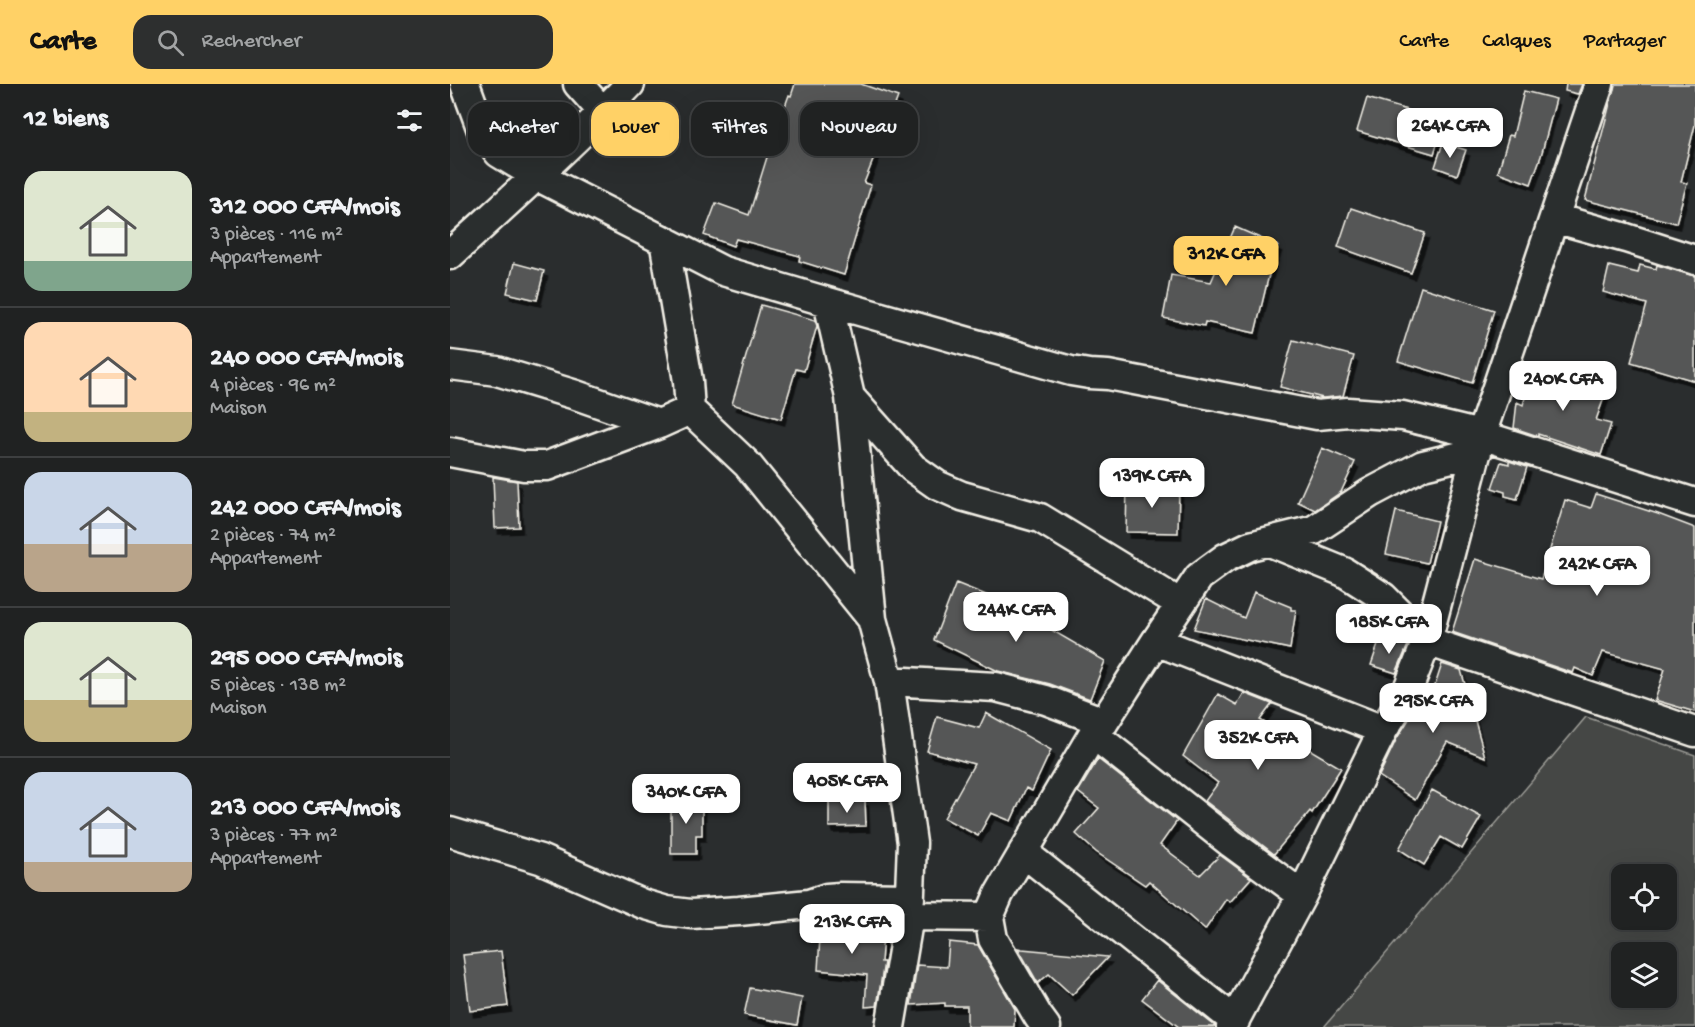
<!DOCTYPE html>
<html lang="fr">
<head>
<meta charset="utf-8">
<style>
  :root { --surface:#202222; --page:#2d2f2f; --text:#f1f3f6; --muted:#a2a4a5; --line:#3d3f40; --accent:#ffd166 }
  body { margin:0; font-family:"Gochi Hand",sans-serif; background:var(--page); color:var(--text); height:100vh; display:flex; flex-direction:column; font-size:22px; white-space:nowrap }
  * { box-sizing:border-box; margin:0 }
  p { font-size:20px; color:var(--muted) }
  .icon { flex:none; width:33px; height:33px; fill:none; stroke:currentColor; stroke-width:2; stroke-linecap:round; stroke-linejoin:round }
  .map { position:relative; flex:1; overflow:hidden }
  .sheet { display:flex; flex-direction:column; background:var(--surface); width:450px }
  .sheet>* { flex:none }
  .guide { position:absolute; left:18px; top:18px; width:570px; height:54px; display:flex; gap:12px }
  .fabs { position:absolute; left:1161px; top:780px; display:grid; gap:12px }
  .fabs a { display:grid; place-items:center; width:66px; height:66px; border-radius:12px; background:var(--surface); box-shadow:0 6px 24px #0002,0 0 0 2px var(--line); font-size:30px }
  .price { position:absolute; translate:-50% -51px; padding:0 14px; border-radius:12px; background:#fff; color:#222; font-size:20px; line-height:39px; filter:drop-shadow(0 2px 3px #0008) }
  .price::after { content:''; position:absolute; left:50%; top:36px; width:18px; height:14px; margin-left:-9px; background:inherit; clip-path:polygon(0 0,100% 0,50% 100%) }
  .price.selected { background:var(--accent); color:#111 }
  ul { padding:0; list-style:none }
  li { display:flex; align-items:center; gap:18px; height:150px; padding:0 24px }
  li+li { border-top:2px solid var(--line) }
  li span { display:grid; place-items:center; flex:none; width:168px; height:120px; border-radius:18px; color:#555 }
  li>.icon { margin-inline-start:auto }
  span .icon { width:72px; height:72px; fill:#fffc; stroke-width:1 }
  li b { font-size:26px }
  h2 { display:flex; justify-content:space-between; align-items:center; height:72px; padding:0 24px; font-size:26px }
  .tag { padding:0 21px; border-radius:18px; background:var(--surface); box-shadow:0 6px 24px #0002,0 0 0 2px var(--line); font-size:21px; line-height:54px }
  .tag.selected { background:var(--accent); color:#111 }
  header { display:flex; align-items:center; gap:36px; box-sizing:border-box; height:84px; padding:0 30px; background:var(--accent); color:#111 }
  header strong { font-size:28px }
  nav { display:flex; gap:33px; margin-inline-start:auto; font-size:21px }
  .search { width:420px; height:54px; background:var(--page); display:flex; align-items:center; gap:15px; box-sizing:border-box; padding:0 21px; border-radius:18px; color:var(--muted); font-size:22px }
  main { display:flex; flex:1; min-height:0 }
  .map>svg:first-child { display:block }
  .green { fill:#444645; stroke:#9c9c96; stroke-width:1.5; fill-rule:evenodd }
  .building { fill:#555756; stroke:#f4f1e8; stroke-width:1.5; filter:url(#shadow) }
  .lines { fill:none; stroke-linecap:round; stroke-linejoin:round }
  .street-casing { stroke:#f4f1e8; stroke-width:33 }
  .street { stroke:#2a2d2e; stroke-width:28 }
</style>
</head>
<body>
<header>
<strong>Carte</strong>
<div class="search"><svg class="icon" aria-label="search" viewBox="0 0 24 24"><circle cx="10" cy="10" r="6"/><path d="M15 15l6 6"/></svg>Rechercher</div>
<nav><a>Carte</a><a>Calques</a><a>Partager</a></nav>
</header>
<main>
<section class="sheet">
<h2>12 biens<svg class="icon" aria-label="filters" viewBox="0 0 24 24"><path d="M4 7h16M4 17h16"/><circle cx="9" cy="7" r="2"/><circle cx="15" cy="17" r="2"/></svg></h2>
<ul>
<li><span style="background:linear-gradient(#dfe7d0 75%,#7fa58c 0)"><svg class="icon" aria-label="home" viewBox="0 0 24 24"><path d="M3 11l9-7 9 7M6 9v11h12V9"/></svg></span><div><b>312 000 CFA/mois</b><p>3 pièces · 116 m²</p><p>Appartement</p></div></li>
<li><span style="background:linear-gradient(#ffd9b3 75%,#c2b280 0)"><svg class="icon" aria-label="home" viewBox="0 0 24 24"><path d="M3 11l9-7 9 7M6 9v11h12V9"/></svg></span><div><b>240 000 CFA/mois</b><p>4 pièces · 96 m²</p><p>Maison</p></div></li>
<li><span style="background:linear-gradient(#c9d6e8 60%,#b9a48a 0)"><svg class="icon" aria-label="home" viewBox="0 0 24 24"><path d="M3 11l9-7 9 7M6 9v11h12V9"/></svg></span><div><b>242 000 CFA/mois</b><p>2 pièces · 74 m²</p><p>Appartement</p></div></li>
<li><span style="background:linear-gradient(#dfe7d0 65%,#c2b280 0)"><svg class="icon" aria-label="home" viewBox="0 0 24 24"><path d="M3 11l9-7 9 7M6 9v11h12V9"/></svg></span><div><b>295 000 CFA/mois</b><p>5 pièces · 138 m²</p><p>Maison</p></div></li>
<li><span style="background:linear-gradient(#c9d6e8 75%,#b9a48a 0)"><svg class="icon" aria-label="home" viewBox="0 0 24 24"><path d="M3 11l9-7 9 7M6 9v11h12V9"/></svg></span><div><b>213 000 CFA/mois</b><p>3 pièces · 77 m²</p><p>Appartement</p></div></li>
</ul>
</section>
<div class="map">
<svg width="1245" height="943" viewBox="0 0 1245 943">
  <defs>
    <filter id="shadow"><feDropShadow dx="3.5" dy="6" stdDeviation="0" flood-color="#0009"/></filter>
  </defs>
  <rect width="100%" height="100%" fill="#2a2d2e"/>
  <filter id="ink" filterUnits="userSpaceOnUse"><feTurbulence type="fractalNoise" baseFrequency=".0167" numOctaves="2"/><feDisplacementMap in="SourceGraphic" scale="12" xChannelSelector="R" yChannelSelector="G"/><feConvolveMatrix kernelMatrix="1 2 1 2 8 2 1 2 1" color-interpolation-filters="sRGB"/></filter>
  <g filter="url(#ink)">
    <path class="green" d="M1136 633 1245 671V943H874ZM1172 790H1216V836H1172ZM1172 868H1216V914H1172Z"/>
    <path class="building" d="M345 0H411L448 13 414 99 421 101 394 191 349 177 350 172 286 155 283 162 254 151 266 119 299 131 318 70 339 11 341 12Z
      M1116 0H1132L1128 10 1115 7Z
      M1165 0H1245V41L1231 98 1237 99 1226 139 1135 116Z
      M1074 7 1106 15 1091 72 1081 100 1048 88 1059 51 1063 52Z
      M917 14 994 37 984 70 907 47Z
      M993 59 1016 66 1007 91 985 83Z
      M901 124 975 149 961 189 888 163Z
      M785 143 828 162 822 178 805 249 755 238 754 242 713 234 721 191 761 198Z
      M64 179 94 187 87 216 57 209Z
      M1190 181 1206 185 1207 181 1245 192V297L1181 278 1197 220 1153 208 1159 182 1188 189Z
      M971 203 1044 226 1022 299 948 277Z
      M311 221 365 236 367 242 354 287 346 285 331 335 282 320Z
      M843 256 904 272 893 312 873 314 830 303Z
      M1083 284 1156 308 1146 336 1161 340 1151 371 1088 350V352L1064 344 1067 318 1073 321Z
      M872 364 905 378 891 408 865 426 848 418Z
      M1059 377 1077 383 1067 415 1055 412V408L1042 404 1051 378 1059 380Z
      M43 393 67 397 69 443 45 444Z
      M677 401 729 402 728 449 676 448Z
      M1146 410 1208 430 1245 444V628L1205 616 1215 585 1153 568 1143 592 1125 584 1123 589 1002 548 1025 475 1091 495 1115 416 1141 424Z
      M946 427 987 437 977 479 936 470Z
      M506 499 601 537 598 544 655 577 640 615 600 600 548 587 484 556Z
      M804 508 841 523V526H846L840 565 744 545 756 515 794 534Z
      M931 552 958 561 946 589 921 581Z
      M992 580 1011 586 1035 673 997 658 965 716 929 692 947 654 970 618 979 620Z
      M794 609 822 620 810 636 891 684 862 729 860 727 824 770 755 717 768 699 733 672 768 610 787 621Z
      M536 629 601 666 582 707 576 704 561 737 541 729 528 752 494 734 524 680 477 667 487 633 529 644Z
      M648 675 727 737 710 761 750 791 770 771 801 794 780 818 776 815 755 846 699 797 695 801 646 768 626 750 649 724 628 708Z
      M982 706 1031 733 1012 765 991 753 974 781 949 765Z
      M221 714 252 715V751H246V770H221Z
      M415 716 416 742 379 743V717Z
      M380 830H400V852H433L431 878H434L427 922 415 923 417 891 368 886 370 853H376L377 832Z
      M499 858 528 861 565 925 564 943H517V922H495V919L461 921 467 881 497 883Z
      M568 864 572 865 658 873 622 911 599 890 588 899Z
      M51 867 58 922 20 927 13 871Z
      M707 896 765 942V943H729L692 915Z
      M300 904 352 914 347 941 294 931Z"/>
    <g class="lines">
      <defs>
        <path id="street" d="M15 0 33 49 49 69 87 92 273 187 378 218 621 287 639 290 658 291 867 331 898 328 953 332 1031 351 1245 419
          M128 0 153 28
          M1104 134 1176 154 1245 176
          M214 156 238 297 240 326 297 380 422 535
          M0 171C61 115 123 60 180 0
          M378 218 400 313 422 535 439 597 462 759 459 832 539 833 543 855 588 932 596 943
          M0 281 47 287 126 311 209 340
          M400 313 463 384 487 401 512 412 590 434 731 520
          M0 368 74 382H97L209 340 240 326
          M820 458 894 488 933 513 977 557 1245 648
          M706 557 933 646
          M439 597 546 603 596 616 654 638
          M643 650 781 759 852 811
          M0 748 90 775 193 820 217 827 241 830 289 827 359 820 377 814 390 813 460 814
          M573 768 785 937
          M539 833 549 810 643 650 654 638 706 557 749 493 775 474 800 462 864 446 920 409 973 381 1027 368
          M440 943 459 832
          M781 943 852 811 933 646 956 610 977 557 1031 351 1149 0"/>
      </defs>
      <use href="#street" class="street-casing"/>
      <use href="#street" class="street"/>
    </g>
  </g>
</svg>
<div class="fabs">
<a><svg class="icon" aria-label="locate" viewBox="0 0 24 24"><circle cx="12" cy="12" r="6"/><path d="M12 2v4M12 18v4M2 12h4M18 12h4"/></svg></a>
<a><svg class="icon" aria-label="layers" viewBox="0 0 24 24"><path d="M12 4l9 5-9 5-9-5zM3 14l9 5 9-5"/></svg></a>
</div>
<b class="price" style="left:1000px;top:75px">264K CFA</b>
<b class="price selected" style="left:776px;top:203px">312K CFA</b>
<b class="price" style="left:1113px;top:328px">240K CFA</b>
<b class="price" style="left:702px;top:425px">139K CFA</b>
<b class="price" style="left:1147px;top:513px">242K CFA</b>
<b class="price" style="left:566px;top:559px">244K CFA</b>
<b class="price" style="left:939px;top:571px">185K CFA</b>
<b class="price" style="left:983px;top:650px">295K CFA</b>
<b class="price" style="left:808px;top:687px">352K CFA</b>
<b class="price" style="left:397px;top:730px">405K CFA</b>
<b class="price" style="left:236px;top:741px">340K CFA</b>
<b class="price" style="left:402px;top:871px">213K CFA</b>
<div class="guide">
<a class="tag">Acheter</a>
<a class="tag selected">Louer</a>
<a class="tag">Filtres</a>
<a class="tag">Nouveau</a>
</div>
</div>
</main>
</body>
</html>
